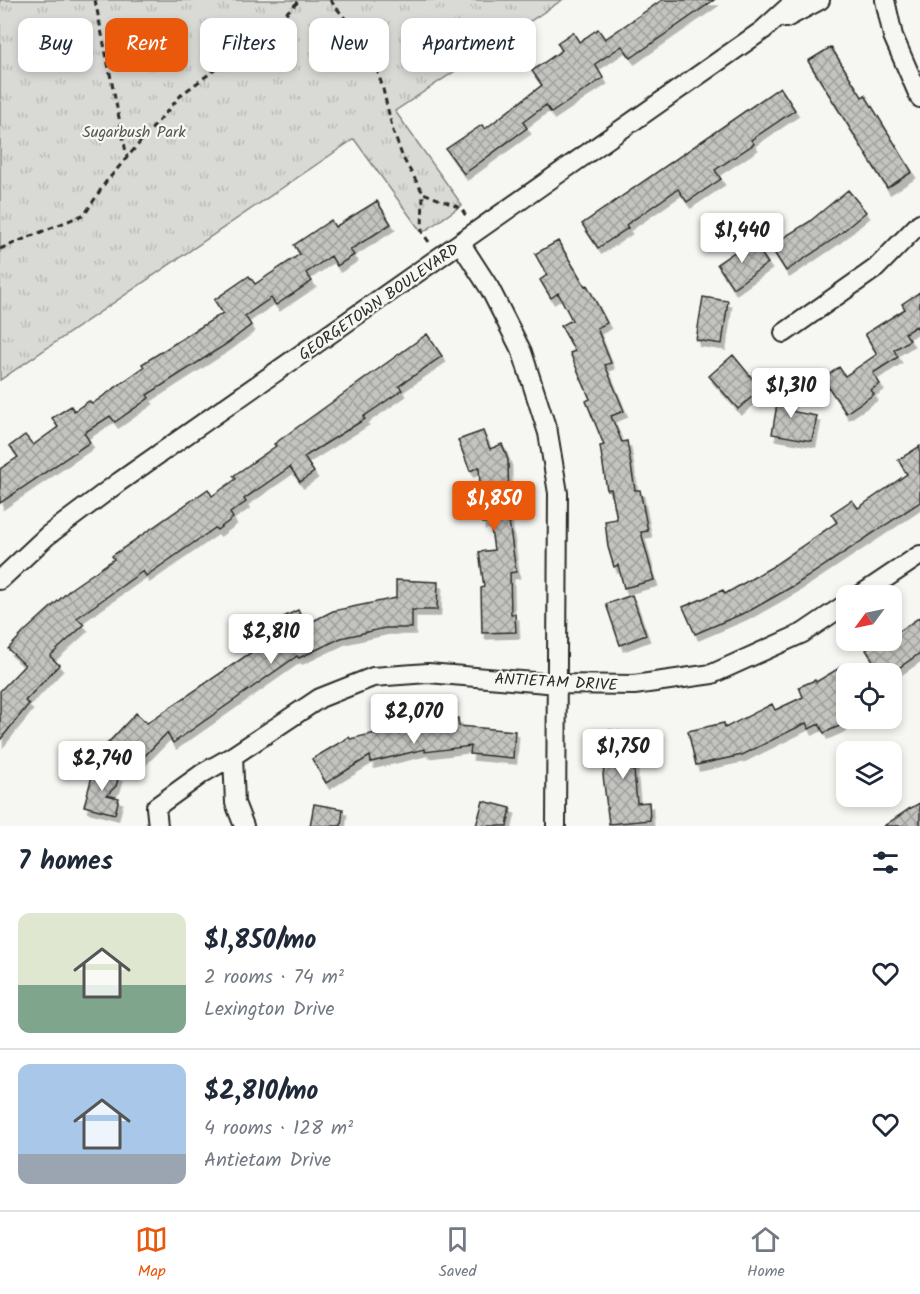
<!DOCTYPE html>
<html lang="en">
<head>
<meta charset="utf-8">
<style>
  :root { --surface:#fff; --page:#f6f6f7; --text:#1f2937; --muted:#747a83; --line:#e0e1e3; --accent:#ea580c }
  body { margin:0; font-family:Kalam,sans-serif; background:var(--page); color:var(--text); height:100vh; display:flex; flex-direction:column; font-size:22px; white-space:nowrap }
  * { box-sizing:border-box; margin:0 }
  p { font-size:20px; color:var(--muted) }
  .icon { flex:none; width:33px; height:33px; fill:none; stroke:currentColor; stroke-width:2; stroke-linecap:round; stroke-linejoin:round }
  .map { position:relative; height:826px; overflow:hidden }
  .side { display:flex; flex-direction:column; background:var(--surface); flex:1 }
  .side>* { flex:none }
  .top-card { position:absolute; left:18px; top:18px; width:600px; height:54px; display:flex; gap:12px }
  .needle { width:39px; rotate:237deg }
  .fabs { position:absolute; left:836px; top:585px; display:grid; gap:12px }
  .fabs a { display:grid; place-items:center; width:66px; height:66px; border-radius:12px; background:var(--surface); box-shadow:0 3px 9px #0003; font-size:30px }
  .price { position:absolute; translate:-50% -51px; padding:0 14px; border-radius:6px; background:#fff; color:#222; font-size:20px; line-height:39px; filter:drop-shadow(0 2px 3px #0008) }
  .price::after { content:''; position:absolute; left:50%; top:36px; width:18px; height:14px; margin-left:-9px; background:inherit; clip-path:polygon(0 0,100% 0,50% 100%) }
  .price.on { background:var(--accent); color:#fff }
  ul { padding:0; list-style:none }
  li { display:flex; align-items:center; gap:18px; height:150px; padding:0 18px }
  li+li { border-top:2px solid var(--line) }
  li span { display:grid; place-items:center; flex:none; width:168px; height:120px; border-radius:12px; color:#555 }
  li>.icon { margin-inline-start:auto }
  span .icon { width:72px; height:72px; fill:#fffc; stroke-width:1 }
  li b { font-size:26px }
  h2 { display:flex; justify-content:space-between; align-items:center; height:72px; padding:0 18px; font-size:26px }
  .chip { padding:0 21px; border-radius:12px; background:var(--surface); box-shadow:0 3px 9px #0003; font-size:21px; line-height:54px }
  .chip.on { background:var(--accent); color:#fff }
  .dock { display:flex; justify-content:space-around; align-items:center; height:84px; border-top:2px solid var(--line); background:var(--surface); font-size:16px; color:var(--muted) }
  .dock a { display:grid; justify-items:center; gap:3px }
  .dock .on { color:var(--accent) }
  .map>svg:first-child { display:block }
  .grass { fill:url(#grass-tufts); stroke:#828280; stroke-width:1.5 }
  .building { fill:url(#building-cross-hatch); stroke:#2b2b2b; stroke-width:1.5; filter:url(#shadow) }
  .lines { fill:none; stroke-linecap:round; stroke-linejoin:round }
  .minor-casing { stroke:#2b2b2b; stroke-width:22 }
  .path { stroke:#2b2b2b; stroke-width:3; stroke-dasharray:6 4.5; stroke-linecap:butt }
  .minor { stroke:#f6f6f2; stroke-width:18 }
  .labels { text-anchor:middle; stroke-width:4.5; stroke-linejoin:round; paint-order:stroke }
  .park-label { font-size:16px; fill:#565656; stroke:#f6f6f2 }
  .street-label { font-size:16px; fill:#2b2b2b; stroke:#f6f6f2 }
</style>
</head>
<body>
<div class="map">
<svg width="920" height="826" viewBox="0 0 920 826">
  <defs>
    <pattern id="grass-tufts" width="24" height="20" patternUnits="userSpaceOnUse" patternTransform="scale(1.5)"><rect width="24" height="20" fill="#d9d9d5"/><path d="M3 7l-1-3M5 7V3M7 7l1-3M15 17l-1-3M17 17v-4M19 17l1-3" fill="none" stroke="#babab7"/></pattern>
    <pattern id="building-cross-hatch" width="8" height="8" patternUnits="userSpaceOnUse" patternTransform="scale(1.5)"><rect width="8" height="8" fill="#c3c3c0"/><path d="M0 0l8 8M0 8l8-8" fill="none" stroke="#9f9f9c"/></pattern>
    <filter id="shadow"><feDropShadow dx="3.5" dy="6" stdDeviation="0" flood-color="#0004"/></filter>
  </defs>
  <rect width="100%" height="100%" fill="#f6f6f2"/>
  <filter id="ink" filterUnits="userSpaceOnUse"><feTurbulence type="fractalNoise" baseFrequency=".0167" numOctaves="2"/><feDisplacementMap in="SourceGraphic" scale="12" xChannelSelector="R" yChannelSelector="G"/><feConvolveMatrix kernelMatrix="1 2 1 2 8 2 1 2 1" color-interpolation-filters="sRGB"/></filter>
  <g filter="url(#ink)">
    <path class="grass" d="M0 0H562L395 111 462 205 422 233 354 139 0 380Z"/>
    <path class="building" d="M662 0H714L631 58 622 46 595 64 603 78 551 113 546 105 523 122 527 128 464 174 446 149 482 125 485 129 542 85 532 71 562 50 557 43 573 32 579 42 598 29 605 39Z
      M831 47 862 97 865 95 912 172 887 188 808 61Z
      M780 87 795 110 751 140 754 144 715 170 721 179 687 202 678 189 626 225 628 228 598 248 582 224Z
      M848 190 866 212 835 238 786 271 770 246 809 222Z
      M377 201 391 224 350 250 354 255 337 266 331 256 306 273 312 281 276 305 271 298 245 316 251 325 228 343 147 395 149 398 115 422 110 416 84 433 90 442 0 503V469L18 457 10 446 25 435 33 445 58 427 52 418 71 406 74 411 89 401 92 404 144 367 142 364 223 313 214 300 249 276 255 284 300 254 294 245 331 220 335 227Z
      M752 240 768 263 733 288 717 264Z
      M558 241 585 286 587 285 607 323 597 328 611 363 605 365 624 411 611 416 622 442 627 441 635 490H640L648 531 641 532 654 580 624 588 618 565 614 567 608 547 605 521 617 519 611 489 607 490 600 446 604 445 586 401 590 399 570 353 575 351 561 326 572 320 558 293 551 298 540 280 547 275 535 254Z
      M920 292V332L916 326 905 333 910 340 894 350 898 357 873 373 880 384 871 390 874 394 846 413 823 379 839 367 845 376 877 354 865 334 905 309 902 304Z
      M703 297 728 301 722 344 696 340Z
      M427 334 442 356 399 386 402 390 363 417 365 419 304 457 314 472 300 482 290 467 244 499 246 502 230 513 233 518 217 530 215 528 146 576 143 571 77 618 84 625 50 656 59 665 25 701 29 704 0 740V691L25 665 8 649 25 631 72 588 114 559 112 556 208 489 212 496 236 479 233 476 276 446 274 444Z
      M733 355 761 389 738 409 709 376Z
      M774 389 793 392 790 411 817 416 812 441 772 434 777 404 772 403Z
      M483 431 490 449 502 444 508 460 509 521 516 572 510 573 511 614H515L516 632 482 633 481 588 484 587 479 552 494 550 490 522 482 523 479 467 470 471 458 440Z
      M920 446V502L795 585 751 610 695 634 683 607 723 590 725 594 770 568 837 522 831 514 852 500 858 508 907 474 898 460Z
      M396 580 438 582 437 610H412V628H385L341 638 299 658 297 656 173 743 167 733 132 769 106 745 136 713 147 723 284 630 279 619 298 610 305 625 333 611 396 598Z
      M632 595 646 635 620 645 606 604Z
      M920 617V653L890 674H857L874 662 866 650 880 640H891V637Z
      M841 667 846 675V723L824 733 819 724 809 729 806 723 742 755 696 765 688 731 724 723 725 728 772 704 775 710 803 697 799 687 815 680 816 682Z
      M458 718 459 726 515 731 513 758 470 754 471 746 425 752V749L371 762 370 756 326 783 312 759 349 737 350 739 414 724Z
      M609 730 638 734 634 771 637 803 649 802 650 820 609 824 603 775Z
      M94 769 119 776 116 786 107 795 119 798 115 814 84 806Z
      M483 801 511 808 507 826H476Z
      M920 803V826H884L909 809Z
      M314 804 343 809 341 826H310Z"/>
    <g class="lines">
      <defs>
        <path id="minor" d="M885 0 893 36 920 98
          M786 18 820 0
          M461 244 490 289 522 352 548 433 558 493 556 826
          M784 333 876 268 920 223
          M0 580 47 536 119 482 763 30 796 0
          M859 596 920 555
          M233 756 320 698 373 677 428 673 558 684 634 685 712 674 803 633 846 604
          M158 826 156 807 203 773 233 756 235 803 244 826"/>
      </defs>
      <use href="#minor" class="minor-casing"/>
      <path class="path" d="M95 0 127 157
        M330 0 370 49 382 85 393 131 403 158 423 193
        M429 242 422 232 423 193 461 208 466 216
        M0 249 85 214 105 183 182 94 266 32 300 0"/>
      <use href="#minor" class="minor"/>
    </g>
  </g>
  <g class="labels">
    <g class="park-label">
      <text x="134" y="137">Sugarbush Park</text>
    </g>
    <g class="street-label">
      <text transform="translate(378 301) rotate(-35)" y="6">GEORGETOWN BOULEVARD</text>
      <text transform="translate(556 681) rotate(3)" y="6">ANTIETAM DRIVE</text>
    </g>
  </g>
</svg>
<div class="fabs">
<a><svg class="needle" viewBox="-14 -14 28 28"><path d="M0-13l5 13h-10z" fill="#e53935"/><path d="M0 13l5-13h-10z" fill="#747a83"/></svg></a>
<a><svg class="icon" aria-label="locate" viewBox="0 0 24 24"><circle cx="12" cy="12" r="6"/><path d="M12 2v4M12 18v4M2 12h4M18 12h4"/></svg></a>
<a><svg class="icon" aria-label="layers" viewBox="0 0 24 24"><path d="M12 4l9 5-9 5-9-5zM3 14l9 5 9-5"/></svg></a>
</div>
<b class="price" style="left:742px;top:264px">$1,440</b>
<b class="price" style="left:791px;top:419px">$1,310</b>
<b class="price on" style="left:494px;top:532px">$1,850</b>
<b class="price" style="left:271px;top:665px">$2,810</b>
<b class="price" style="left:414px;top:745px">$2,070</b>
<b class="price" style="left:623px;top:780px">$1,750</b>
<b class="price" style="left:102px;top:792px">$2,740</b>
<div class="top-card">
<a class="chip">Buy</a>
<a class="chip on">Rent</a>
<a class="chip">Filters</a>
<a class="chip">New</a>
<a class="chip">Apartment</a>
</div>
</div>
<section class="side">
<h2>7 homes<svg class="icon" aria-label="filters" viewBox="0 0 24 24"><path d="M4 7h16M4 17h16"/><circle cx="9" cy="7" r="2"/><circle cx="15" cy="17" r="2"/></svg></h2>
<ul>
<li><span style="background:linear-gradient(#dfe7d0 60%,#7fa58c 0)"><svg class="icon" aria-label="home" viewBox="0 0 24 24"><path d="M3 11l9-7 9 7M6 9v11h12V9"/></svg></span><div><b>$1,850/mo</b><p>2 rooms · 74 m²</p><p>Lexington Drive</p></div><svg class="icon" aria-label="heart" viewBox="0 0 24 24"><path d="M12 20l-8-8c-3-5 5-10 8-4 3-6 11-1 8 4z"/></svg></li>
<li><span style="background:linear-gradient(#a9c7e8 75%,#9aa5b1 0)"><svg class="icon" aria-label="home" viewBox="0 0 24 24"><path d="M3 11l9-7 9 7M6 9v11h12V9"/></svg></span><div><b>$2,810/mo</b><p>4 rooms · 128 m²</p><p>Antietam Drive</p></div><svg class="icon" aria-label="heart" viewBox="0 0 24 24"><path d="M12 20l-8-8c-3-5 5-10 8-4 3-6 11-1 8 4z"/></svg></li>
</ul>
</section>
<nav class="dock">
<a class="on"><svg class="icon" aria-label="map" viewBox="0 0 24 24"><path d="M3 6l6-2 6 2 6-2v14l-6 2-6-2-6 2zM9 4v14M15 6v14"/></svg>Map</a>
<a><svg class="icon" aria-label="saved" viewBox="0 0 24 24"><path d="M7 4h10v16l-5-4-5 4z"/></svg>Saved</a>
<a><svg class="icon" aria-label="home" viewBox="0 0 24 24"><path d="M3 11l9-7 9 7M6 9v11h12V9"/></svg>Home</a>
</nav>
</body>
</html>
